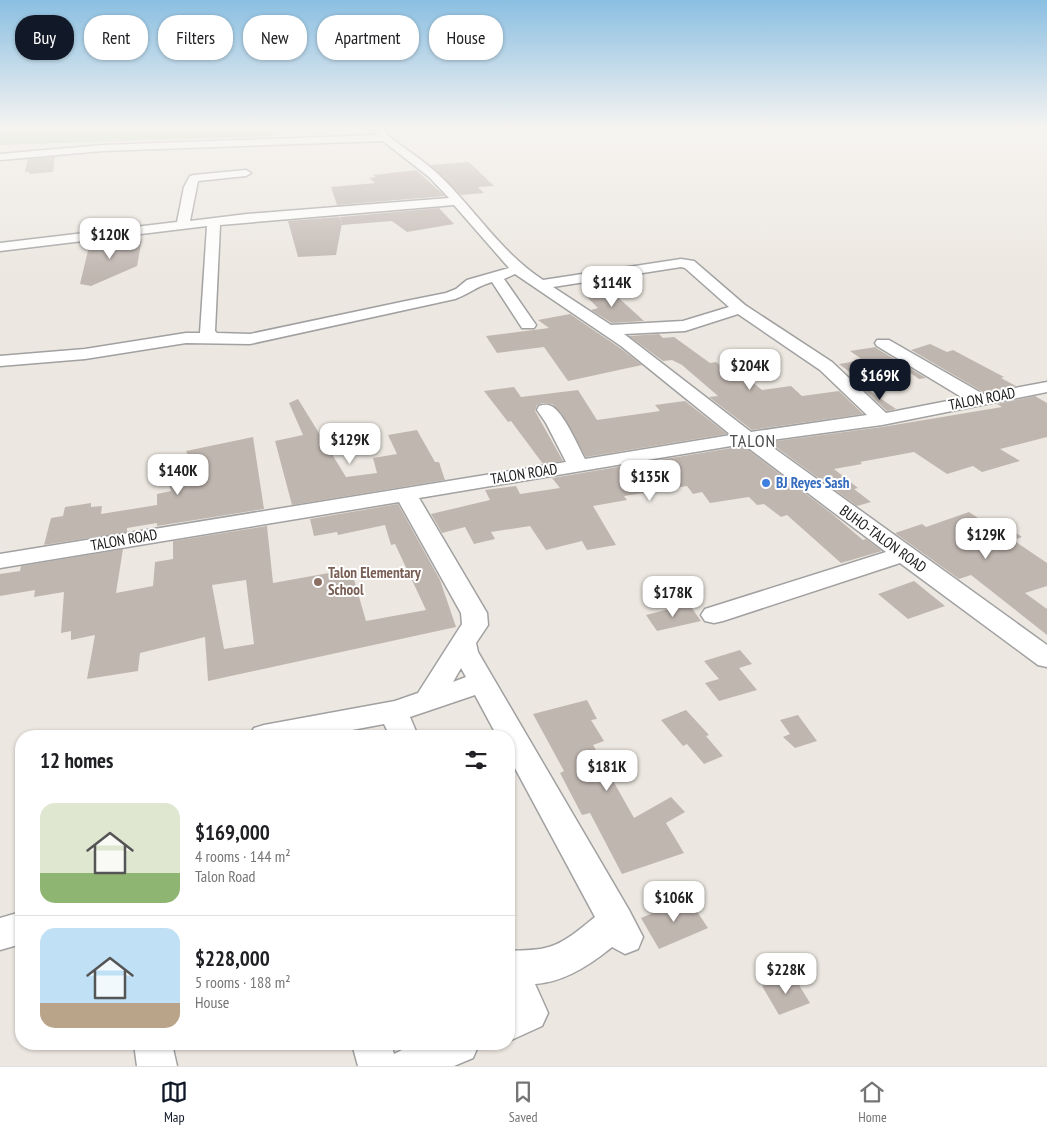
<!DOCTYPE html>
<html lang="en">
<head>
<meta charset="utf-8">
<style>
  :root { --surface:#fff; --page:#f6f6f6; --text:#202124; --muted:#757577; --line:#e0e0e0; --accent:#111827 }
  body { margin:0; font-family:"PT Sans Narrow",sans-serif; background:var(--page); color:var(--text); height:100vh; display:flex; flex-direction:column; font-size:19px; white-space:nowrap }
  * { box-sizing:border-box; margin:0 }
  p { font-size:16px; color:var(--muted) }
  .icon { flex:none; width:28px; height:28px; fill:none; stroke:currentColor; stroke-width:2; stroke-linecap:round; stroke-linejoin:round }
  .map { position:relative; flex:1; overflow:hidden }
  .sheet { position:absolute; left:15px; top:730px; width:500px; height:320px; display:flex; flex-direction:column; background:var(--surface); border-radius:20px; box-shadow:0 1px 4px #0004 }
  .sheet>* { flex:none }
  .top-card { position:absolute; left:15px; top:15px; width:500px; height:45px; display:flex; gap:10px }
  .price { position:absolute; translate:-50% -42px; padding:0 11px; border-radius:10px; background:#fff; color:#222; font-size:16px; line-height:32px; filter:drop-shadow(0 1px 2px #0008) }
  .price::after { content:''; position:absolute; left:50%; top:30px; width:15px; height:11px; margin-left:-8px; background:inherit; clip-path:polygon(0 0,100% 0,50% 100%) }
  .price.active { background:var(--accent); color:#fff }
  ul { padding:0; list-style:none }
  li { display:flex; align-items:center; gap:15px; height:125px; padding:0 25px }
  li+li { border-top:1px solid var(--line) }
  li span { display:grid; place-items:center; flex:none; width:140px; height:100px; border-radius:15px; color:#555 }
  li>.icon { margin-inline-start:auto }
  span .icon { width:60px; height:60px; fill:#fffc; stroke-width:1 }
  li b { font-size:21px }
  h2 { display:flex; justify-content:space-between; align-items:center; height:60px; padding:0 25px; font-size:21px }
  .pill { padding:0 18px; border-radius:20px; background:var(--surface); box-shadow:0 1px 4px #0004; font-size:18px; line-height:45px }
  .pill.active { background:var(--accent); color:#fff }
  .tabs { display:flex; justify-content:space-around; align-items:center; height:70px; border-top:1px solid var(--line); background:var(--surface); font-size:14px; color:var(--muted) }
  .tabs a { display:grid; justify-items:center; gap:2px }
  .tabs .active { color:var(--accent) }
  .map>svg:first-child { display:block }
  .forest { fill:#a8cb95 }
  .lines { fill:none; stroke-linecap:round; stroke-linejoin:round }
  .stream { fill:#a1d0d9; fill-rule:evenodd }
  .building { fill:#c0b6b0; fill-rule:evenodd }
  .minor-casing { stroke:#a1a1a1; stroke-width:3 }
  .minor { fill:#fff; fill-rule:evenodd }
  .shop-dot { fill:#3f7fe0; stroke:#fff; stroke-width:2 }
  .education-dot { fill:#8d6e63; stroke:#fff; stroke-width:2 }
  .labels { text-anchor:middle; stroke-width:4; stroke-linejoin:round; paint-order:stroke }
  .street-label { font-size:15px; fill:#1a1a1a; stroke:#fff }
  .shop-label { font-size:15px; font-weight:bold; fill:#366cbe; stroke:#fff; text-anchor:start }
  .education-label { font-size:15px; font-weight:bold; fill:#785e54; stroke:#fff; text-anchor:start }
  .quarter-label { font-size:18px; letter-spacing:1px; fill:#4d4d4d; stroke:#fff }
</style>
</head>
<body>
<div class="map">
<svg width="1047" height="1066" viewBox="0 0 1047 1066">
  <rect width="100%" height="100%" fill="#ece7e0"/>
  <path class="forest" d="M0 129H262L276 136 0 145Z"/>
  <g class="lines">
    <path class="stream" d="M29 129H37L0 134V132Z"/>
  </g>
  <path class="building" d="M55 157 53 172 29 174 30 172H25L28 159Z
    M469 162 494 186 478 187 484 193 461 195 430 165Z
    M416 170 445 196 337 205 331 187 375 183 369 178 376 177 373 175Z
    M439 208 454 224 407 232 392 221 342 225 340 217Z
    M339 217 342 223 336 255 298 257 288 221Z
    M127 238V241L142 239 137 266 91 286 80 284 90 242Z
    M610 290 644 321 612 323 591 310 598 308 584 294Z
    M570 314 620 348 642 365 568 381 544 347 497 353 486 336 549 328 538 320Z
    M659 334 663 338 674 337 710 363 716 362 730 374 740 372 762 390 791 386 802 396 839 391 863 414 752 430 709 397 718 396 682 365 672 360 663 361 629 336Z
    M930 344 947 352 953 350 1004 377 1001 378 1016 386 983 392 911 350Z
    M876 347V348L926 378 919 379 909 372 860 380 839 364 863 360 850 351Z
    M514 387 521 397 578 390 597 420 660 411 655 405 685 401 727 434 586 457 562 414 552 404 543 403 537 405 535 411 563 461 543 464 511 421 508 422 484 391Z
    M864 387 896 409 887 411 862 388Z
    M1035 396 1047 403V437L1000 449 1020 461 982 472 973 466 947 474 914 452 860 462 862 464 834 469 858 488 854 489 871 502 857 506 769 442 882 427 1002 407 997 404Z
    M298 399 346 477 377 473 373 458 397 454 388 435 417 430 435 462H439L445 480 292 505 275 441 303 435 289 403Z
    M253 437 264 509 157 526V523L127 528V532L44 545 51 518 63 516 65 507 91 503V507L102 506 101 514 157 505V494L171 491 164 467 191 462 186 451Z
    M743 446 831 513 863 540 866 539 882 551 841 563 787 515 781 517 764 504 757 505 749 497 710 503 702 492 693 494 687 486 624 496 627 500 593 506 616 545 587 550 582 541 546 550 530 526 491 532 495 539 474 544 465 527 442 533 431 514 490 500 485 490 516 486 520 494 560 488 552 478Z
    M398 504 440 580 456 627 208 681 205 637 140 653 138 671 87 679 95 635 71 640V631L61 633 64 592 34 597 35 590 0 596V574L20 571 21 566 123 549 116 593 153 586 155 562 173 559V541L267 526 273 583 351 569 366 621 426 610 395 544 391 545 385 525 338 535 337 532 314 536 310 519ZM246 580 254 644 224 649 212 585Z
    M969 512 987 524 999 522 1022 537 1013 540 1047 563V586L1025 593 1047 609V635L971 575 959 579 895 533 922 524 926 527Z
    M914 581 945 606 908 619 878 594Z
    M689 604 701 621 657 631 646 615Z
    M740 650 752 664 739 668 757 690 719 701 705 683 719 679 704 661Z
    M587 700 597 719 591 720 604 741 593 745 634 818 671 797 685 812 666 823 684 853 622 874 590 813 582 815 560 773 564 771 533 714Z
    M686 710 709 735 706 736 723 756 704 764 687 744 683 746 661 720Z
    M798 715 817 741 795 748 783 737 790 734 780 720Z
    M688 898 708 928 659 949 641 918Z
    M793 975 810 1003 779 1015 762 986Z"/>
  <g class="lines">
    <defs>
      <path id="minor" d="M374 129H384L388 136C410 152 433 167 451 187 481 219 506 256 543 280L681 259 694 261 745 305 832 362 886 413 963 398 877 346 875 343 877 340H889L983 394 1047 382V392L882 425 764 441 1047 645V667L1038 665 900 563 723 621 714 623 705 621 701 615 705 609 886 552 743 444 419 498 487 613 488 625 476 643 478 652 629 910 643 937 638 949 625 954 612 947C590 965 564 982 535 984L548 1013 542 1026 509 1041V951C521 950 533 951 545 948 564 944 580 929 595 917L509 757V736H497L475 695 410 717 418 736H390L384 724 320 736H249L254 728 264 725 395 701 418 693 462 624 461 613 399 502 0 568V554L566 462 546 423 537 410 539 406C543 405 547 404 551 406 563 411 578 446 585 459L731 435 621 346 515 274 504 279 536 325 534 328H522L492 282C477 286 469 294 455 299L250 344 186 343 85 359 0 366V356L85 349 186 333H200L207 226 0 251V243L177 222 184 187 190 176 194 175 246 170 251 173 246 176 198 181 190 221 247 214 449 198 429 177 383 141 103 151 0 160V154L103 145 378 135ZM454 205 509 268 467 280 456 289 446 293 406 301 250 334 217 333 215 331 220 225ZM681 267 685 268 729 307 683 321 611 325 553 287ZM738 314 820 370 867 415 751 432 624 334 685 331ZM461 668 466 677 453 682Z
        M21 912V944L0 950V918Z
        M134 1044H172L177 1066H137Z
        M352 1044H391L394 1054 414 1044H479L473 1058 454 1066H358Z"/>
    </defs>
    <use href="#minor" class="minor-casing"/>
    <use href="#minor" class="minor"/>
  </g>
  <linearGradient id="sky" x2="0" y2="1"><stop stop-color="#8bbfe2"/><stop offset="0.46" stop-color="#f6f4f1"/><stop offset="1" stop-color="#f6f4f1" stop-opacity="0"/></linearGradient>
  <rect width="1047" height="278" fill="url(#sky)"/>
  <circle class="shop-dot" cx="766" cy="483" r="5"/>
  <circle class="education-dot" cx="318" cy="582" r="5"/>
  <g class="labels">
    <g class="street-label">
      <text transform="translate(982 399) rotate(-11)" y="5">TALON ROAD</text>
      <text transform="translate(524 474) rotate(-9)" y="5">TALON ROAD</text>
      <text transform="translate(883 539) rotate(36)" y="5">BUHO-TALON ROAD</text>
      <text transform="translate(124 540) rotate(-10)" y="5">TALON ROAD</text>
    </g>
    <g class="shop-label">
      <text x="776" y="488">BJ Reyes Sash</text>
    </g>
    <g class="education-label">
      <text x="328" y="578">Talon Elementary<tspan x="328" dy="17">School</tspan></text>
    </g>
    <g class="quarter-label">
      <text x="753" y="447">TALON</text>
    </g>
  </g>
</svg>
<b class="price" style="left:110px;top:260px">$120K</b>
<b class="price" style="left:612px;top:308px">$114K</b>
<b class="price" style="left:750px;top:391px">$204K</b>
<b class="price active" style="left:880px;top:401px">$169K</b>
<b class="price" style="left:350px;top:465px">$129K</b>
<b class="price" style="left:178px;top:496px">$140K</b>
<b class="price" style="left:650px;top:502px">$135K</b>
<b class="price" style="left:986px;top:560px">$129K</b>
<b class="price" style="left:673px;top:618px">$178K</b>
<b class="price" style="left:607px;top:792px">$181K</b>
<b class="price" style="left:674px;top:923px">$106K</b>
<b class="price" style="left:786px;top:995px">$228K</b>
<div class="top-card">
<a class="pill active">Buy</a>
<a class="pill">Rent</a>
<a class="pill">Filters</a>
<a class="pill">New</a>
<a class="pill">Apartment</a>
<a class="pill">House</a>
</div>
<section class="sheet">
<h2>12 homes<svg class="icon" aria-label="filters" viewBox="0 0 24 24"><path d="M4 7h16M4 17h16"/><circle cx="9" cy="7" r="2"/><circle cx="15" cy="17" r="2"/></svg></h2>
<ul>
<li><span style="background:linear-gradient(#dfe7d0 70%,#8fb573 0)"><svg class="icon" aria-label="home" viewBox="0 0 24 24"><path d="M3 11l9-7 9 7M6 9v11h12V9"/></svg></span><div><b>$169,000</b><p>4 rooms · 144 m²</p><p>Talon Road</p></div></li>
<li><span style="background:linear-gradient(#bfe0f5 75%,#b9a48a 0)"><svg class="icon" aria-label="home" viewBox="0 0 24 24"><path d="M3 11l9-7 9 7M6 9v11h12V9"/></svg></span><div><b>$228,000</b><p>5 rooms · 188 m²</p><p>House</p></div></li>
</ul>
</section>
</div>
<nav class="tabs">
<a class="active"><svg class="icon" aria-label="map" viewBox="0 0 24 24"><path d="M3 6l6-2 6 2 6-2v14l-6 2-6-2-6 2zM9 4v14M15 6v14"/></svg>Map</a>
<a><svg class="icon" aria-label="saved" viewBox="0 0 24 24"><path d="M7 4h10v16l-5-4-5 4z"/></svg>Saved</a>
<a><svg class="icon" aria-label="home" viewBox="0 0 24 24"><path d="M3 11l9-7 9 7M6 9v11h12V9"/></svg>Home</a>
</nav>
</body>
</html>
